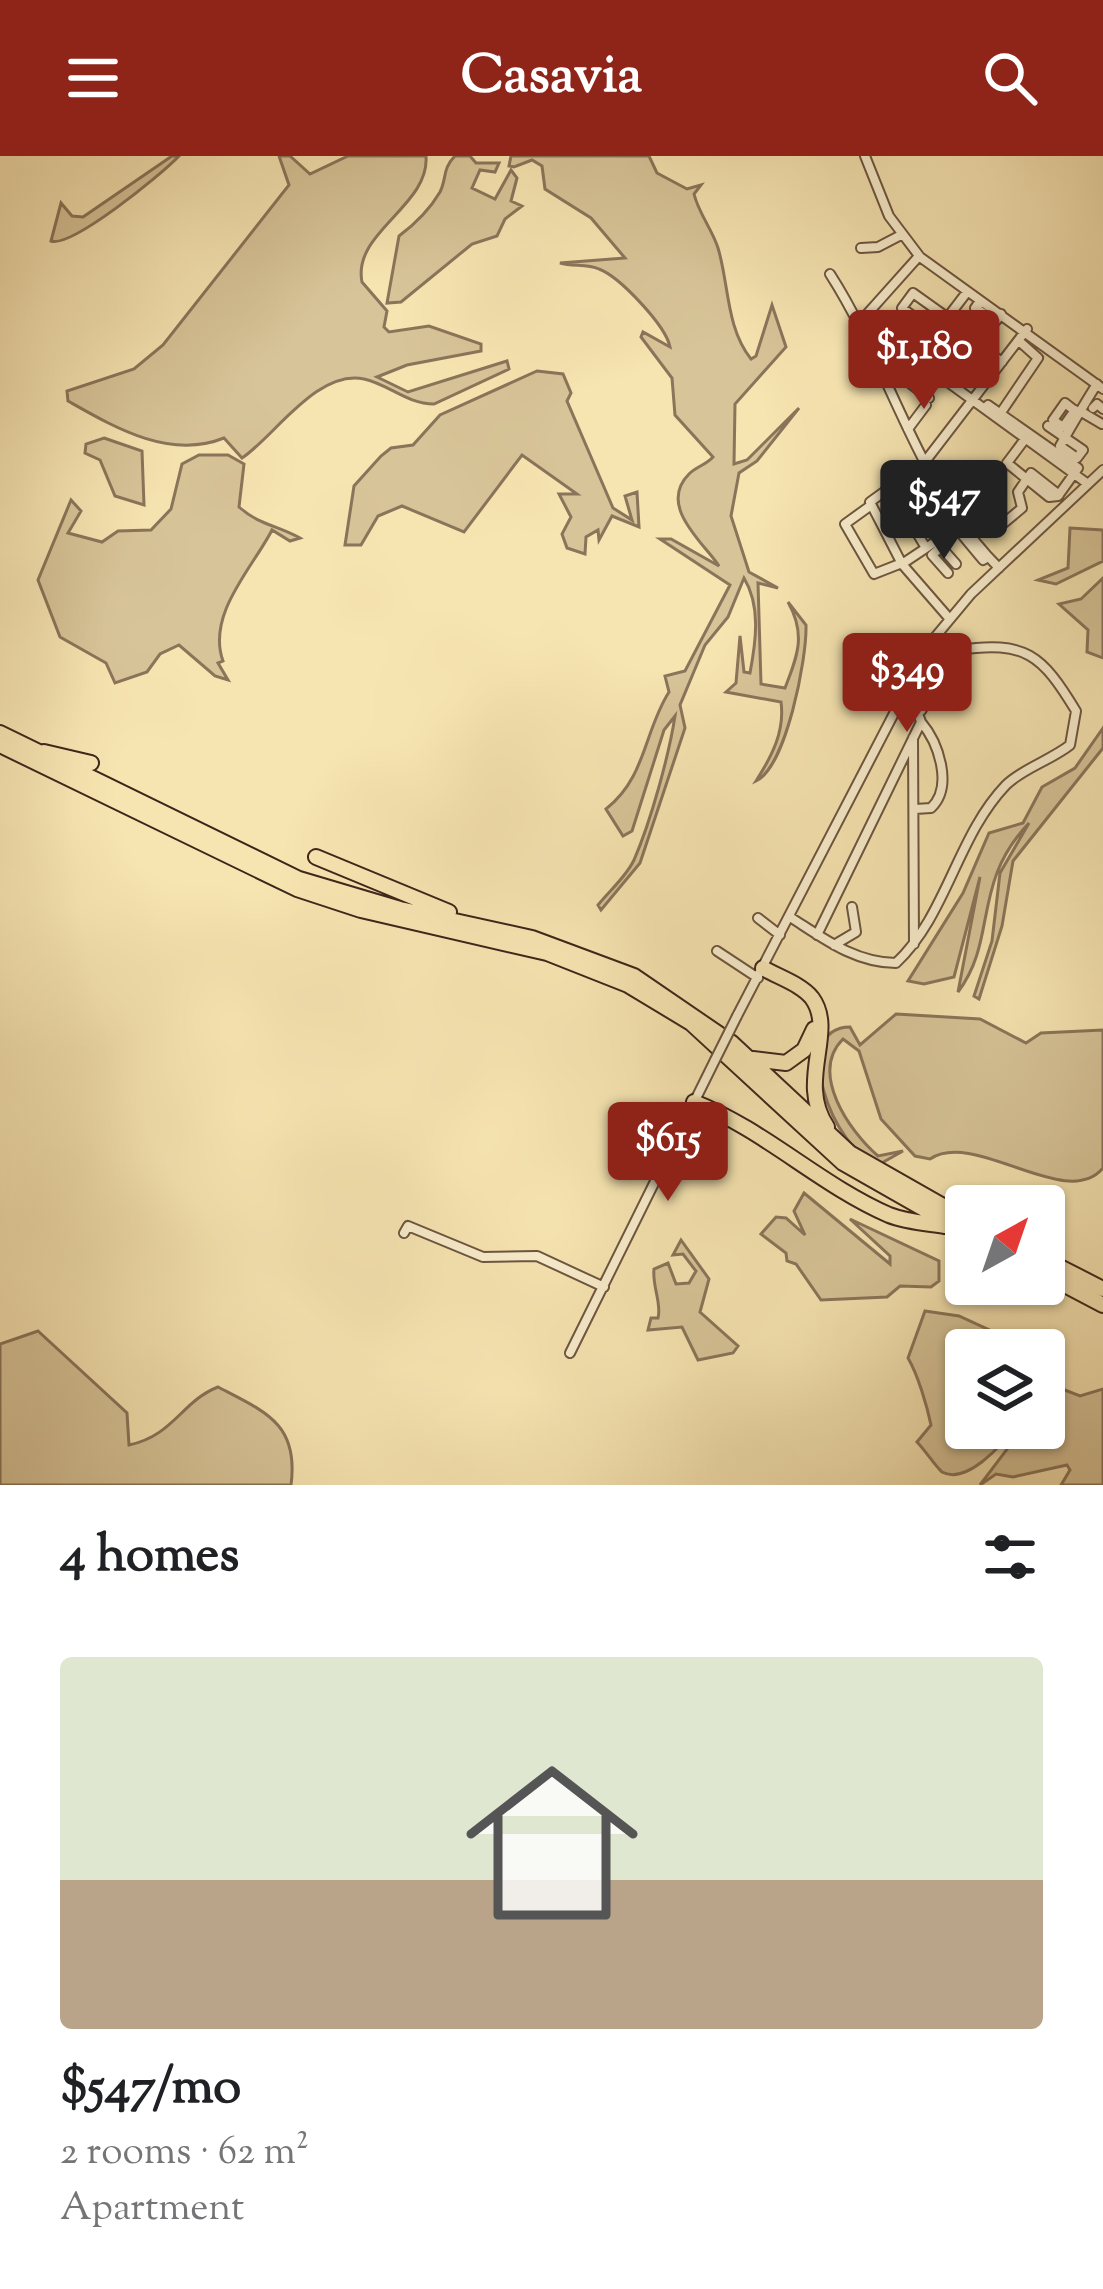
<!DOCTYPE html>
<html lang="en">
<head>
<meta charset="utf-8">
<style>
  :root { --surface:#fff; --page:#f2f2f2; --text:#202124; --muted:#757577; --line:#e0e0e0; --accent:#8f2418 }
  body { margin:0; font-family:"Sorts Mill Goudy",serif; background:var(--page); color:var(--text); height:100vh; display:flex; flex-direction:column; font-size:45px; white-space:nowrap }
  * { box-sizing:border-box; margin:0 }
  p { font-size:39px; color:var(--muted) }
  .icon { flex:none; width:66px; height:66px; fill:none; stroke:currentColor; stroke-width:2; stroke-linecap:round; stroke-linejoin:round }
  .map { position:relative; height:1329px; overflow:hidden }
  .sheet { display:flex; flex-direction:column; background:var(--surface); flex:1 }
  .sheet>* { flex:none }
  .needle { width:78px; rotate:40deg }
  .controls { position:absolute; left:945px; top:1029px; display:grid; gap:24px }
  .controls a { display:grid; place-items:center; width:120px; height:120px; border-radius:12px; background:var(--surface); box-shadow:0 3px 9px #0004; font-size:60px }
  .price { position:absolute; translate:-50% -102px; padding:0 27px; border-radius:12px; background:var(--accent); color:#fff; font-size:39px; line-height:78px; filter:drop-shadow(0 3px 6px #0008) }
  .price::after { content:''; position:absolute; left:50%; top:72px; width:36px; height:27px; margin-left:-18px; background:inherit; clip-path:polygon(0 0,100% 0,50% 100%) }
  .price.current { background:#222; color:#fff }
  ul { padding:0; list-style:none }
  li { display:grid; align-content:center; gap:24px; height:636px; padding:0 60px }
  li+li { border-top:3px solid var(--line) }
  li span { display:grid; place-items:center; height:372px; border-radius:12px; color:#555 }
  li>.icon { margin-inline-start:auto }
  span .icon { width:216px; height:216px; fill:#fffc; stroke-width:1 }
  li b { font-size:51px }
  h2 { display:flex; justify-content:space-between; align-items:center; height:144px; padding:0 60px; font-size:51px }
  header { display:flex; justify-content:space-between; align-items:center; height:156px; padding:0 60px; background:var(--accent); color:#fff; font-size:54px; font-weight:700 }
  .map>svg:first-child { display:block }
  .green { fill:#d7c498; stroke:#8a745a; stroke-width:3 }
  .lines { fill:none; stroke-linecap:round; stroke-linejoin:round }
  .minor-casing { stroke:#6c5540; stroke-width:12 }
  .highway-casing { stroke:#3e251b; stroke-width:18 }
  .minor { stroke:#f9edcc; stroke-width:8 }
  .highway { stroke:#f6e4b1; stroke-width:14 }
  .minor-bridge-casing { stroke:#6c5540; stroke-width:12; stroke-linecap:butt }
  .minor-bridge { stroke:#f9edcc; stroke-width:8 }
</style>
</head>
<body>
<header><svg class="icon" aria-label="menu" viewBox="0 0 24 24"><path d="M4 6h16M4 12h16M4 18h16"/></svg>Casavia<svg class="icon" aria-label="search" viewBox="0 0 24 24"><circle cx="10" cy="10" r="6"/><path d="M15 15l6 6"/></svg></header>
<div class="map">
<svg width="1103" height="1329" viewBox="0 0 1103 1329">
  <rect width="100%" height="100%" fill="#f6e4b1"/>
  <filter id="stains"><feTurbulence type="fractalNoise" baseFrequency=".00167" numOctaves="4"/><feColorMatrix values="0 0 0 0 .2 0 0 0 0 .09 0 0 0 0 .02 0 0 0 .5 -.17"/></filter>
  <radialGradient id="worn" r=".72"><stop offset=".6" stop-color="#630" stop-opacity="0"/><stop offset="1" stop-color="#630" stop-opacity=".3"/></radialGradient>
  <path class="green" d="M172 0H179C160 20 71 92 51 85L61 47 72 60 83 61Z
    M279 0H290L310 18 348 0H426C430 50 352 76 362 126L387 155 384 171 389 176 429 170 481 188V195L407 209 377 221 408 236 507 205 509 213 434 248C407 248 388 228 364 223 317 213 274 281 242 302L224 282C169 304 114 271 68 245L67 235 134 213 163 189 289 29Z
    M470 0 476 7H499L495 16 480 14 472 32 495 43 511 14 517 22 511 45 522 50 505 63 497 80 472 88 401 146 387 147 399 80C415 68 430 53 440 36 447 22 442 13 455 0Z
    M511 0H649L657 17 687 33 701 29 694 38C699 58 712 73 718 92 729 128 726 172 751 203L756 200 772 149 786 191 735 248 734 308 747 304 799 252 757 305 739 317 731 360 749 416 778 432 758 427 761 528 785 532C798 499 806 478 788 446L806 469C807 503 786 611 756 625 772 600 785 575 781 546L726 536 736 527 740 480 744 516 750 517C756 485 761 450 744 422L728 461 705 489 680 549 685 572 640 707 601 754 598 749C610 734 626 721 634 704 651 665 669 599 675 560L664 574 632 675 623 680 606 653C646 622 644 575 669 536L665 520 685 515 730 429 660 383H671L719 410C704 387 657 350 689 318 697 310 706 309 713 301L675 259 672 222 641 181 643 176 670 191C666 170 620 121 599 113 587 107 573 111 560 107L625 102 591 62 545 33 542 10 532 4 514 11 509 10Z
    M537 215 563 218 571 237 567 245 613 352 632 364 625 340 637 336 639 371 612 360 599 384 598 374 586 381 585 398 567 392 562 378 571 361 559 338H577L522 299 464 376 402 350 378 360 361 389H345L354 330 381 300 391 292 413 289 440 259Z
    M104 282 142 295 144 349 115 340 100 304 85 297 86 288Z
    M199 299H228L244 308 239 351C259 369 277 369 300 382L290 385 272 374C254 410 206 458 223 505L218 507 228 524 215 520 179 489 160 498 147 516 115 527 106 507 60 481 38 424 71 344 81 355 68 377 102 386 118 375 151 374 171 353 182 308Z
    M1070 372 1103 374V405L1056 428 1038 424 1068 412Z
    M1103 422V502L1087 496 1088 474 1059 448 1081 443Z
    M1103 572V592L1013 705 1002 770 979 843 974 840 992 785 1000 717 1029 667C971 728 998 783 958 836L980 721 954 821 924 828 908 825 963 737 989 677 1023 667 1042 631 1075 612Z
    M896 858 980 863 1026 887 1041 877 1103 874V1012C1067 1056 975 973 930 1003L915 1000 881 963 859 895 843 883C809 917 849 975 878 1000L903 995 880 1008C831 996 789 871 850 871L860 889Z
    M804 1037 890 1108V1100L850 1063 939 1105V1125L931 1131 900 1130 887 1141 821 1144 796 1108 787 1105 786 1097 761 1078 776 1061 786 1062 805 1079 794 1055Z
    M681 1084 709 1123 700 1156 738 1190 733 1197 698 1204 682 1171 648 1174 651 1162H658C662 1148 652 1130 654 1113L668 1107 676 1128 689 1127 696 1115 683 1098 673 1099Z
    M925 1155 959 1160 1033 1194H966V1272H1013C1003 1289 966 1329 942 1316 935 1310 925 1294 917 1286L931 1269C927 1250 918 1219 908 1202Z
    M38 1175 127 1257 129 1289C173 1280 182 1245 218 1231 266 1256 299 1268 291 1329H0V1188Z
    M1057 1231 1080 1240 1103 1233V1329H1061L1070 1314 1067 1309 1013 1321 996 1318 980 1329 1023 1272H1044V1242Z"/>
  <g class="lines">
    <defs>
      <path id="minor" d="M865 0 889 60 920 101 1103 233
        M861 92 878 91 901 79
        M830 118C891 213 917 331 999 412
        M980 145 975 152 996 165 1001 158
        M948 162 913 137 902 152 993 218
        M860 166 919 100
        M946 184 955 172 1002 206
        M948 186 945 190 965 205 969 200
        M916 203 1088 328
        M898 218 929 242
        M886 225 916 203 967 136
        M1093 252 1097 248 1103 253
        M985 253 988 249 1078 312 1058 340 1049 341 1007 307 1025 283
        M1075 254 1063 271 1053 264 1065 247 1079 258
        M1080 255 1102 268
        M1000 258 1038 202 1019 185
        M1048 270 1083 294 1077 302 1060 290C1072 269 1084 248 1097 228
        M908 273 926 249
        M931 319 926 322 951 362 956 359
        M913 344 937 385
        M870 350 845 368 874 418 902 407
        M961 367 983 350 1004 367 1022 352 1018 336 1031 317 1059 339
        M968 376 963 380 983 404 988 401
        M919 380 923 377 898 336 894 339 926 392
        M902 408 962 368
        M948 417 932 399 941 391 956 408
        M948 461 902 408 870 346 924 307 1027 173
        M913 582 914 788
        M915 653 931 652C954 630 938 586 921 566
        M790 761C823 782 855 807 896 807 947 759 957 680 1006 629 1022 613 1051 604 1070 589L1076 555C1042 499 1026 484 958 494L921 555
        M758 762 780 779
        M817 779 921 566 915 549 900 548
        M834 789 856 776 852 751
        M717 795 758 822
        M737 860 931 486 971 438 1103 314
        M404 1077 408 1070 483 1101 537 1100 604 1131
        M570 1197 715 904"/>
      <path id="highway" d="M0 577 299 723 400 753 532 782 634 820 732 887 850 997 966 1063
        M0 589 297 733 361 754 547 797 628 829 691 867 843 1007 966 1077
        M44 596 91 607
        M316 701 449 756
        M763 812C778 821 801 828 812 842 837 876 796 925 827 971
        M753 903 786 907 804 894 814 873
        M694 946C765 974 820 1029 889 1059 907 1066 926 1067 945 1070
        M1044 1103 1103 1133
        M1044 1118 1103 1149"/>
    </defs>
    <use href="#minor" class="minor-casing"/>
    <use href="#highway" class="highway-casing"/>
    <use href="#minor" class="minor"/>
    <use href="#highway" class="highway"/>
    <defs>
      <path id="minor-bridge" d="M715 904 737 860"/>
    </defs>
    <use href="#minor-bridge" class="minor-bridge-casing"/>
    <use href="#minor-bridge" class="minor-bridge"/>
  </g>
  <rect width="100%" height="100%" filter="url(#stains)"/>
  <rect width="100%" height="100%" fill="url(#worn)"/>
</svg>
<div class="controls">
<a><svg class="needle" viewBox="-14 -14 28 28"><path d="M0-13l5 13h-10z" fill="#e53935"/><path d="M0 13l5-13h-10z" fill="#757577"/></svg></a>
<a><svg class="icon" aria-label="layers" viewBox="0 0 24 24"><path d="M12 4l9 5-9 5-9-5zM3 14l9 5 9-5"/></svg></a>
</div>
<b class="price" style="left:924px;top:256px">$1,180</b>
<b class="price current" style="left:944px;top:406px">$547</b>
<b class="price" style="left:907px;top:579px">$349</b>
<b class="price" style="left:668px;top:1048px">$615</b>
</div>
<section class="sheet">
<h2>4 homes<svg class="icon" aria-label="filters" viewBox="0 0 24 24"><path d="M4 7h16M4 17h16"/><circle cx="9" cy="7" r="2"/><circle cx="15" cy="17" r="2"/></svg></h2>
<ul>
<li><span style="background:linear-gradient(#dfe7d0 60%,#b9a48a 0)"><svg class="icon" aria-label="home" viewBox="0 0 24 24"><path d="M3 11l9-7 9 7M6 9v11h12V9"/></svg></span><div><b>$547/mo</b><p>2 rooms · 62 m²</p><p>Apartment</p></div></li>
</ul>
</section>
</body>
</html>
